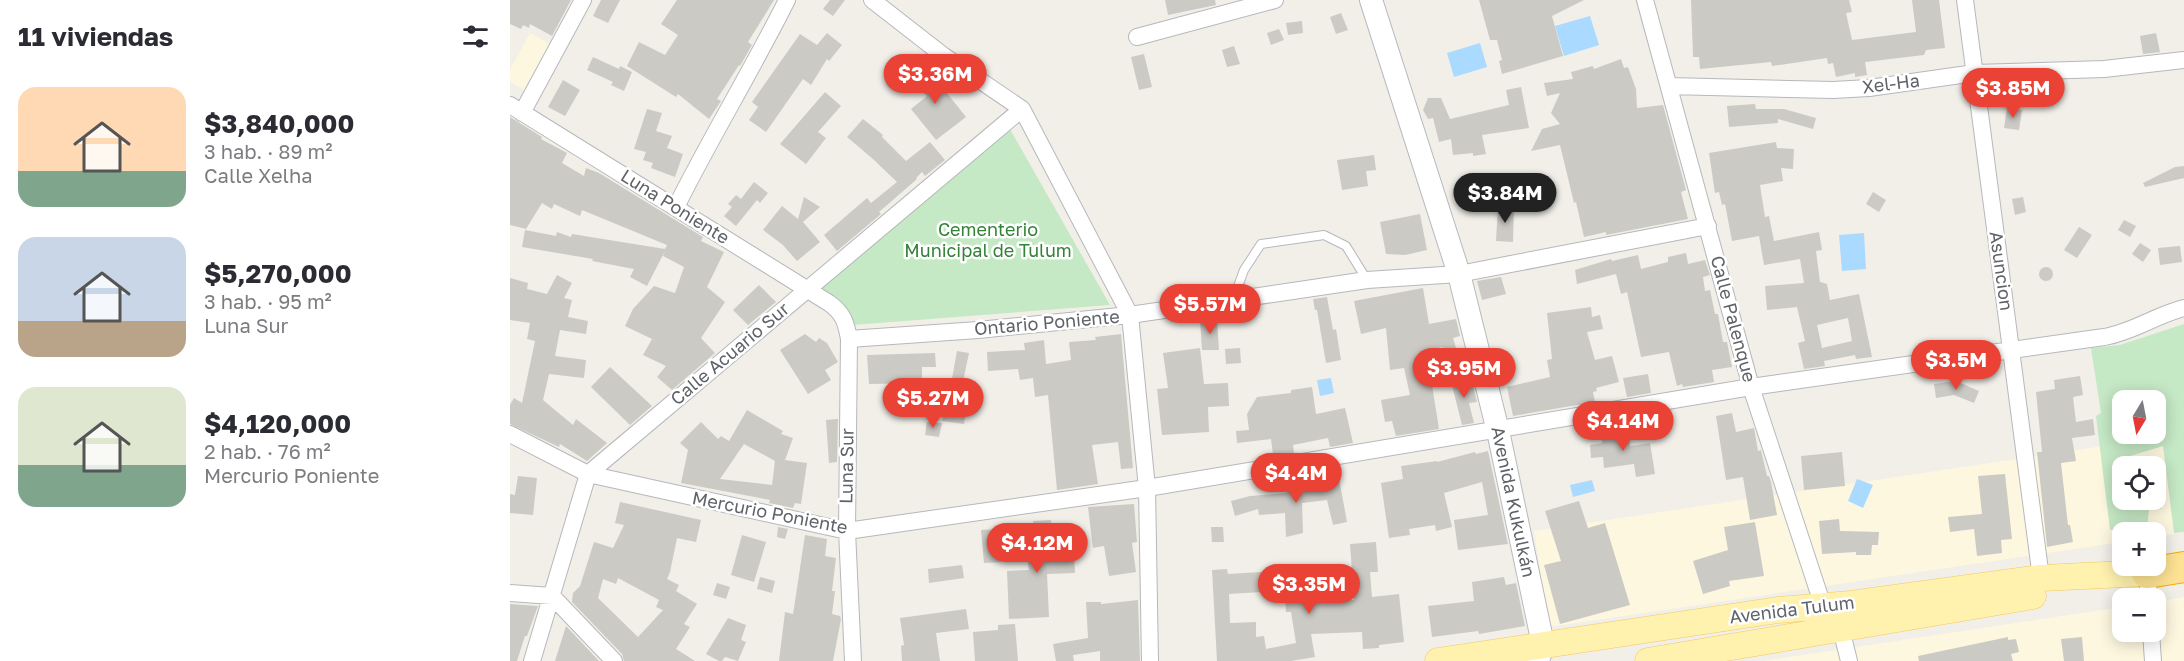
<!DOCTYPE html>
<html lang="es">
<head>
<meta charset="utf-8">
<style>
  :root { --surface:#fff; --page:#f2f2f3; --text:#2b2b33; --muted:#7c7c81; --accent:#ea4335 }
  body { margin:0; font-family:"Golos Text",sans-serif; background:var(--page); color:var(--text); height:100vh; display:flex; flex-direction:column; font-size:22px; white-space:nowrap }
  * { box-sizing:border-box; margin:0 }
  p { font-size:20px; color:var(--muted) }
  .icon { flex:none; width:33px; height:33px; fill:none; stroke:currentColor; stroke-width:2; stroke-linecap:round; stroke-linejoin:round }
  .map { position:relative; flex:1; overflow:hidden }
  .details { display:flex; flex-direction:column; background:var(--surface); width:510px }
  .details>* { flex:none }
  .needle { width:39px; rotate:190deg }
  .fabs { position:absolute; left:1602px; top:390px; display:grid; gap:12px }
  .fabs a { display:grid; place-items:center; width:54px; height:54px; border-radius:12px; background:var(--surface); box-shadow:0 3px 15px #0003; font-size:30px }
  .price { position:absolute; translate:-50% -51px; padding:0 14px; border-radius:21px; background:var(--accent); color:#fff; font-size:20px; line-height:39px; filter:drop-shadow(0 2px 3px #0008) }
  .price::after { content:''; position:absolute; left:50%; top:36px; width:18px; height:14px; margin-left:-9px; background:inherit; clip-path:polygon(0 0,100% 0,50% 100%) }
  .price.active { background:#222; color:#fff }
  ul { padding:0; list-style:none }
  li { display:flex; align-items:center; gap:18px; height:150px; padding:0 18px }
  li span { display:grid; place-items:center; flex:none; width:168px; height:120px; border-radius:18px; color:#555 }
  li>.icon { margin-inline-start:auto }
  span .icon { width:72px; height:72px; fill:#fffc; stroke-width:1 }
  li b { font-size:26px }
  h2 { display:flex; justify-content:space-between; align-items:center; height:72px; padding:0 18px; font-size:26px }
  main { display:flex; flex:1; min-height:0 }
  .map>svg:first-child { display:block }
  .commercial { fill:#fef7e0; fill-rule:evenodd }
  .green { fill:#c5e8c5; fill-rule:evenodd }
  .water { fill:#aadaff }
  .building { fill:#cccac5; fill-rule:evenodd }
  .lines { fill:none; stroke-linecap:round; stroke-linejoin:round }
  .lane-casing { stroke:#b5b8bc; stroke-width:10 }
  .street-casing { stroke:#b5b8bc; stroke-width:18 }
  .secondary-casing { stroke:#b6babf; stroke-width:24 }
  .primary-casing { stroke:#f2c960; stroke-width:27 }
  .highway-casing { stroke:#f9ab00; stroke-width:32 }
  .lane { stroke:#fff; stroke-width:8 }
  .street { stroke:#fff; stroke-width:16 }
  .secondary { stroke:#fff; stroke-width:22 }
  .primary { stroke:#fff2af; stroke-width:26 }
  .highway { stroke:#fde293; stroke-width:30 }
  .labels { text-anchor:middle; stroke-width:5; stroke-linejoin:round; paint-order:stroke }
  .street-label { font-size:18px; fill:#5f6368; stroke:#fff }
  .park-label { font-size:18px; fill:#348238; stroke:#fff }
</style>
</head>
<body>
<main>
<section class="details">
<h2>11 viviendas<svg class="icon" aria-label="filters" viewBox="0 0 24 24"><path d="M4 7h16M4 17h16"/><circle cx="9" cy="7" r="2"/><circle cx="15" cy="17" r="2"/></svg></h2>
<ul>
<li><span style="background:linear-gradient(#ffd9b3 70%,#7fa58c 0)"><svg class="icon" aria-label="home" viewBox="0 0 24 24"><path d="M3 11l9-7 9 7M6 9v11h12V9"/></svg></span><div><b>$3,840,000</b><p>3 hab. · 89 m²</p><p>Calle Xelha</p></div></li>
<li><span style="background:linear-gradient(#c9d6e8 70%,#b9a48a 0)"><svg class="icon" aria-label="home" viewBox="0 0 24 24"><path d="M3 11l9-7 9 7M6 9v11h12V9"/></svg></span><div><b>$5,270,000</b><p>3 hab. · 95 m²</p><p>Luna Sur</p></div></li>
<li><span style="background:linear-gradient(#dfe7d0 65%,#7fa58c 0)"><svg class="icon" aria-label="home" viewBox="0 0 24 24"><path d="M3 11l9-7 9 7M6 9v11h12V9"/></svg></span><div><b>$4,120,000</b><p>2 hab. · 76 m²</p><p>Mercurio Poniente</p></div></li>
</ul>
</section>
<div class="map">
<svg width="1674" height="661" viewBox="0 0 1674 661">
  <rect width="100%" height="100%" fill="#f1efe8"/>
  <path class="commercial" d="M20 33 40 44 15 90 0 82V70Z
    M1674 434V532L1646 537V532H1612V542L1039 627 1024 531ZM1612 466H1646V500H1612Z
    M1674 597V661H1253L1612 607V632H1646V602Z"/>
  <path class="green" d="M497 124 600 305 342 325 309 290Z
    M1674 324V532L1664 533 1653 446 1620 456V466H1612V500H1646V484H1647L1651 509 1639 510 1637 527 1600 530 1586 416 1591 413 1581 348 1610 345ZM1612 400H1646V434H1612Z"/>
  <path class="water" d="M1080 16 1089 45 1054 56 1045 26Z
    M970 43 977 67 944 77 937 53Z
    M1354 233 1356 269 1332 271 1329 235Z
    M821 378 824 393 810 396 807 380Z
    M389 387 409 392 407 404 386 400Z
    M1347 479 1363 485 1353 508 1338 501Z
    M1082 480 1085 491 1063 497 1060 485Z"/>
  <path class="building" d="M0 0H61L42 36 20 24 19 28 13 25 11 29 0 24Z
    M91 0H110L98 23 83 16Z
    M167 0H264L238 42 242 45 230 66 229 65 207 99 211 101 199 119 168 94 166 97 117 66 129 42 155 55 168 35 151 24Z
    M320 0H335L323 16 313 9Z
    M655 0H705L706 5 658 15Z
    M969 0H1074L1042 16 1053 56 992 74 989 61 992 60 987 40H980Z
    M1181 0H1339L1342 12 1336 13 1342 40 1406 32 1402 0H1429L1435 48 1416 50 1414 55 1355 62 1357 75 1345 77V73L1326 77 1323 63 1318 64 1317 58 1262 66 1261 62 1190 69 1189 57H1183Z
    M831 13 838 30 826 34 820 17Z
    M792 21 793 33 778 35 776 23Z
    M769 29 774 40 761 45 757 33Z
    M317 33 332 45 319 61 317 59 301 85 293 79 256 132 239 120 248 107 242 102 290 34 307 45Z
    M1646 33 1650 52 1633 54 1630 36Z
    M724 46 730 64 717 67 712 50Z
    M634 54 642 87 629 90 621 57Z
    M83 57 109 69 110 66 122 72 114 91 101 85 103 82 77 70Z
    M1111 59 1114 68 1118 67 1126 89 1127 108 1153 105 1176 190 1171 192 1178 219 1096 235V232L1074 237 1066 202 1064 203 1050 145 1021 151 1032 129 1050 124 1041 113 1050 93 1037 96 1034 83 1063 79 1061 72 1083 66 1084 69Z
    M409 64 429 83 456 117 426 140 401 109 417 96 397 77Z
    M53 80 70 90 55 116 38 107Z
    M1011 87 1019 128 972 135 976 154 963 156V153L943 155 941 139 929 142 923 118 918 119 913 110 918 98H931L940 119 999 105 996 90Z
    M315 92 331 106 308 132 316 138 296 164 270 144Z
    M1245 104 1246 109H1274L1306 118 1303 129 1268 119V123L1219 127 1217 106Z
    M1497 108 1512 110 1509 130 1494 128Z
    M137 109 152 113 146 131 162 136 157 148 173 154 165 177 141 168 143 163 133 160 136 152 124 149Z
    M0 117 32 137 31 139 57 153 52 163 74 176 76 168 89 173 193 237 191 241 214 252 197 287 215 302 191 338 205 353 162 390 147 377 156 366 133 355 142 339 115 326 123 309 144 286 165 293 174 267 153 256 155 251 137 286 120 277 124 269 82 261 83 259 12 247 15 230 46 236 47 232 61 237 62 234 155 249 157 245 72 210 70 216 44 204 42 209 32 203 16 229 0 225Z
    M353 119 373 135 372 137 396 161 420 142 435 160 415 176 412 172 406 178 407 179 369 212 371 214 327 251 314 235 357 198 361 203 387 182 363 159 337 137Z
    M1266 142 1267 148 1284 149 1283 169 1271 168 1273 181 1250 185 1255 217 1259 216 1264 241 1309 232 1312 250 1306 251 1310 282 1317 284 1320 300 1349 294 1362 357 1346 359 1345 355 1314 361 1315 366 1294 369 1288 343 1295 341 1287 307 1257 310 1255 286 1294 283 1290 259 1254 265 1249 236 1222 241 1215 204 1212 205 1209 192 1205 193 1199 153ZM1338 318 1342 341 1312 348 1307 325Z
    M864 155 866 170 856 171 858 186 832 190 827 160Z
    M1674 166V178L1635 187 1633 183 1665 167Z
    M244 182 258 193 250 203 247 200 226 226 214 216 222 207 218 204 226 195 231 199Z
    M1363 192 1376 200 1369 212 1356 204Z
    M294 197 310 207 293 222 310 242 287 261 273 245 253 230 272 206 288 219Z
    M1513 197 1516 212 1505 215 1502 199Z
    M988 205 1004 206 1003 242 986 241Z
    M910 214 917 250 895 255 876 254 870 222Z
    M1614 220 1626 226 1620 237 1608 230Z
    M1569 227 1582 235 1567 258 1554 250Z
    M1630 243 1641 250 1633 262 1622 254Z
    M1670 246 1672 262 1650 265 1648 248Z
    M1176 253 1178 264 1195 260 1200 275 1193 277 1195 291 1200 290 1205 314H1208L1213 342H1217L1222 367 1202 370 1204 382 1173 387 1172 384 1167 386 1159 352 1131 357 1117 292 1111 294 1106 274 1067 284 1065 270 1101 259 1102 261 1128 255 1131 269 1158 262V257Z
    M1529 274a7 7 0 1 1 14 0a7 7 0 1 1-14 0Z
    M47 275 62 283 54 298 62 300 58 317 78 321 76 334 50 330 45 356 76 360 74 378 39 374 33 400 63 425 66 419 97 443 77 461 50 444 49 447 0 424V405L4 398 12 403 25 341 17 339 20 323 0 320V278L18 283 17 289 37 294Z
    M991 277 996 294 972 300 967 281Z
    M249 285 266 302 238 325 223 310Z
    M913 288 919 324 946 319 950 336 943 338 946 348 933 350V347L917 350 918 353 915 354 919 385H922L929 429 886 436 882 421 875 422 871 400 900 395 894 368 880 370 876 328 851 334 844 301Z
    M817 297 823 330 826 329 831 360 816 363 807 310H805L803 299Z
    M1081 307 1082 317 1090 315 1093 329 1077 332 1085 360 1102 356 1109 382 1086 388 1087 391 1083 392 1085 402 1003 416 997 387 1040 377 1037 360 1042 359 1037 313Z
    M707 319 709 350H692L690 320Z
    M295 334 306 342 309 338 317 343 328 362 315 370 321 380 298 394 270 350Z
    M611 334 623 468 611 469 608 442 582 445 588 484 547 490 538 395 525 397 523 378 510 380 508 369 478 371 477 352 515 350 514 343 534 340 536 364 561 360 559 342 586 340 585 337Z
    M690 348 694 384 718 383 719 406 698 407 699 432 652 435 647 389 658 388 653 353Z
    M730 348 731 363 716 364 715 349Z
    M447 351 459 353 451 391 454 392 452 405 457 406 454 424 432 421 435 406H437Z
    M425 353 426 367H412V383L359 384 357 355Z
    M100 367 142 406 120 425 81 387Z
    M1138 374 1141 393 1117 397 1113 378Z
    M1570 376 1573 395 1563 397 1566 422 1583 419 1585 435 1562 438 1566 461 1551 463 1558 525H1560L1563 542 1537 547 1527 452H1532L1526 392 1545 389 1544 380Z
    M961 378 967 402 959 403 964 423 952 425 941 381Z
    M1446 381 1469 391 1464 403 1444 395 1426 398 1424 384Z
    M802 387 806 414 835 408 843 443 820 447 818 438 783 445 784 453 763 455 761 439 727 443 726 431 739 430 737 414 747 397 781 393V390Z
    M237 410 273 431 271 434 283 438 275 460 297 463 291 504 285 503 283 508 259 503 260 500 171 483 178 450 170 443 191 422 208 439 211 436 219 441ZM234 444 265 461 262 485 210 479Z
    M1222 413 1226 432 1244 428 1248 451 1251 450 1257 476H1259L1261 482 1267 515 1240 520 1233 477 1216 480 1206 416Z
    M328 419 327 462 319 463 316 420Z
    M417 422 432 423 429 437 415 435Z
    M1118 426 1120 446 1140 443 1145 474 1126 477 1124 464 1094 468 1093 457 1081 458 1080 445 1092 443 1090 429Z
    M978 451 998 544 948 550 944 520 978 515 972 482 934 493 942 527 926 531 925 525 899 529 900 535 879 538 871 483 893 479 891 466 927 461V462L965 452 966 454Z
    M1332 452 1335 486 1294 490 1291 456Z
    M1495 474 1502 539 1491 540 1492 553 1467 556 1464 529 1440 532 1438 517 1472 514 1468 476Z
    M8 476 27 478 23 515 0 513V494L5 495Z
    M829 479 837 522 823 525 817 500 792 503 793 533 776 537 775 513 749 515 748 509 725 516 721 501 740 496 777 493 776 488Z
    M1069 501 1078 528 1095 523 1120 605 1050 624 1034 565 1051 561 1035 511Z
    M110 502 191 520 186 542 167 538 160 572 157 579 169 585 166 591 187 604 174 624 180 627 166 649 185 661H114L112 654 62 602 63 593 70 586 84 542 103 548 114 525 105 523ZM108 578 149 600 146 607 153 610 128 637 88 598 93 579 106 584Z
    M624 504 627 542 622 543 626 572 599 576 594 546 583 548 578 507Z
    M1329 519 1330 531 1369 532 1368 545H1362L1361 555H1346V552L1312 554 1309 521Z
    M541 520 544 553 564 552 565 573 537 574 539 617 499 619 497 571 519 570 514 532 524 531 523 521Z
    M1245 522 1254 576 1219 581 1220 586 1193 594 1183 561 1218 550 1214 527Z
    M268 527 278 529 275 539 267 537Z
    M701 527H713L714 542H702Z
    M489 529 491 562 474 563 471 530Z
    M232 535 256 542 244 582 221 575Z
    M295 535 317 539 315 556 326 558 322 591H325L322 614 330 616 331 619 323 661H269L275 612 283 614 284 608Z
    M866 542 868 572H860L862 597 889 594 894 642 869 645V648L853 649 852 632 801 634 805 657 781 661H707L702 570 717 569 718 574 751 572 752 592 719 594 720 623 746 622V637L754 636 756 649 786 643 781 612H776L775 597 789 596 790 602 844 600 840 544Z
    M452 565 454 578 419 583 418 569Z
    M250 577 265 581 262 593 247 589Z
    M994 577 996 585 1006 583 1015 626 969 634 968 631 922 637 918 606 964 601 962 582Z
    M207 583 220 587 216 599 203 595Z
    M628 600 630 661H590V651L563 655 564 661H546L543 644 578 638 576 602H591V604Z
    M0 604 28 606 17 636H15L7 661H0Z
    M456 609 459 629 426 633 430 661H392L391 646 394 645 390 618Z
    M218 618 236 625 231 640 236 642 228 661 215 657 212 661H209L196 654Z
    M505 624 508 661H465L463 632 488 630V625Z
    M56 626 89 661H45Z
    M1498 637V640L1506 639 1509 652 1501 654 1503 661H1409L1408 656Z
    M1572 637 1574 661H1554L1551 639Z"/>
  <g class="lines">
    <defs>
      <path id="lane" d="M723 300 734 270 751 244 814 235 836 246 857 280"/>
      <path id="street" d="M362 0 434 56 512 109 620 315 637 488 640 661
        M1135 0 1241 387 1313 606 1331 629 1339 661
        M1455 0 1531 578
        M627 37 765 0
        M1159 86 1323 90 1359 88 1465 73 1594 69 1674 60
        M0 105 319 303C333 313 336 322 339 339L337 531 343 661
        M12 113 73 0
        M166 207C201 137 242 70 277 0
        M339 339 468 330 620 315 857 280 949 274 1198 226
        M0 434 78 474 337 531 637 488 1241 387 1594 337C1623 332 1646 315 1674 308
        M1637 573 1639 598
        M0 593 42 596 104 661
        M1641 632 1643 661
        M22 661 78 474 512 109"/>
      <path id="secondary" d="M861 0 949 274 988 431 1033 644 1028 661"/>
      <path id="primary" d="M928 661 1268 610 1341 604 1531 578 1637 573
        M1138 661 1523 596"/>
      <path id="highway" d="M1637 573 1674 567"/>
    </defs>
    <use href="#lane" class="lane-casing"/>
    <use href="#street" class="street-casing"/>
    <use href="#secondary" class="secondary-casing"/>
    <use href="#primary" class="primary-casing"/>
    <use href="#highway" class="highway-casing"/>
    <use href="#lane" class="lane"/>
    <use href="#street" class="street"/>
    <use href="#secondary" class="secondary"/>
    <use href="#primary" class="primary"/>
    <use href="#highway" class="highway"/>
  </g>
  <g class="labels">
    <g class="street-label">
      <text transform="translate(1381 84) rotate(-7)" y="6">Xel-Ha</text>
      <text transform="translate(165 207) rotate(32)" y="6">Luna Poniente</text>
      <text transform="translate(1491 271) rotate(82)" y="6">Asuncion</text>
      <text transform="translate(1223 319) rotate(75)" y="6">Calle Palenque</text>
      <text transform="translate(537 323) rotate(-5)" y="6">Ontario Poniente</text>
      <text transform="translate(220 354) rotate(-40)" y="6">Calle Acuario Sur</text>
      <text transform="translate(337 466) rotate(-89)" y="6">Luna Sur</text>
      <text transform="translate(1003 502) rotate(78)" y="6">Avenida Kukulkán</text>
      <text transform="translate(260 513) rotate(11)" y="6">Mercurio Poniente</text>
      <text transform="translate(1282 610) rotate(-7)" y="6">Avenida Tulum</text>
    </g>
    <g class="park-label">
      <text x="478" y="236">Cementerio<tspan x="478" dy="21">Municipal de Tulum</tspan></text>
    </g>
  </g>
</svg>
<div class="fabs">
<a><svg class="needle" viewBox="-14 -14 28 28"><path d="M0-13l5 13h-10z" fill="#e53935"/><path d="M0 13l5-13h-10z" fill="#7c7c81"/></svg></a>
<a><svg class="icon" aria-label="locate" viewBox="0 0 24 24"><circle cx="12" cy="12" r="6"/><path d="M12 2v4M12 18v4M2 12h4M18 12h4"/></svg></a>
<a>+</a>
<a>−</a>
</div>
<b class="price" style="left:425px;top:105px">$3.36M</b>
<b class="price" style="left:1503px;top:119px">$3.85M</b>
<b class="price active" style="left:995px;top:224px">$3.84M</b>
<b class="price" style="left:700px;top:335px">$5.57M</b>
<b class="price" style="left:1446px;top:391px">$3.5M</b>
<b class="price" style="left:954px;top:399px">$3.95M</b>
<b class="price" style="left:423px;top:429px">$5.27M</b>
<b class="price" style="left:1113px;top:452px">$4.14M</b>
<b class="price" style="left:786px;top:504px">$4.4M</b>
<b class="price" style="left:527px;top:574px">$4.12M</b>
<b class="price" style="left:799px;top:615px">$3.35M</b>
</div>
</main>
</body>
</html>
